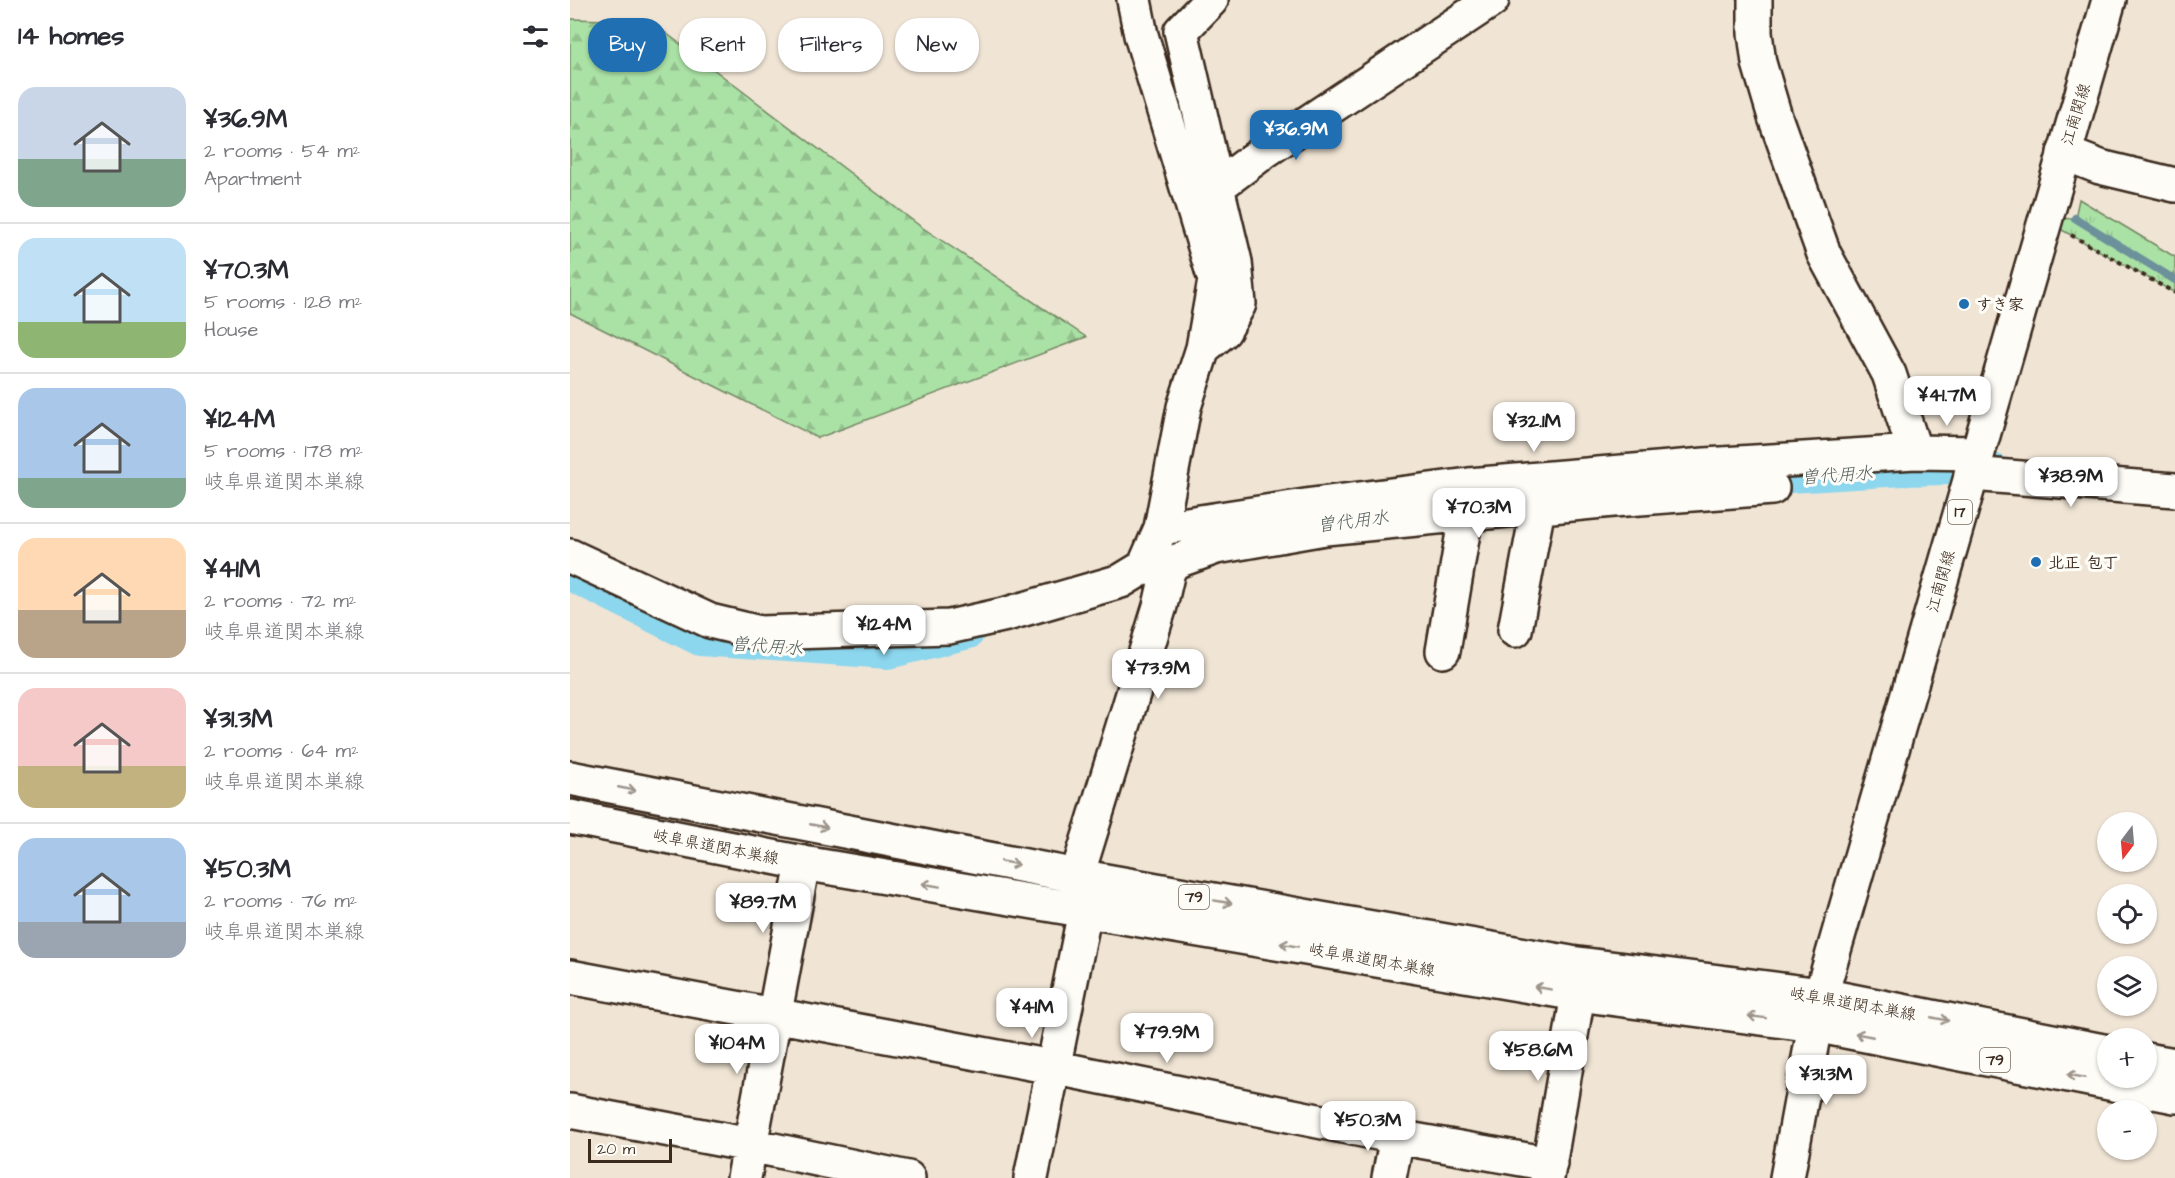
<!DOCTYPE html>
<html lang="en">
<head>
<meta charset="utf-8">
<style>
  :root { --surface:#fff; --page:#f2f2f3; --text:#2b2b33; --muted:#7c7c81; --line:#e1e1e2; --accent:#1f6fb2 }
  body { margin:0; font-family:"Architects Daughter","Klee One",sans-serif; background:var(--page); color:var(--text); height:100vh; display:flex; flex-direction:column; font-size:22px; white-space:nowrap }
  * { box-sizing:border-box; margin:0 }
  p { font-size:20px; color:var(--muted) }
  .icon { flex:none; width:33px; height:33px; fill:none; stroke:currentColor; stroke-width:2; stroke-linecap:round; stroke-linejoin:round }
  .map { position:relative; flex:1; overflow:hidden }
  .sheet { display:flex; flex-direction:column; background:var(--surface); width:570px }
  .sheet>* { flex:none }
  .guide { position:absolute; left:18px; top:18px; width:570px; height:54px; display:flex; gap:12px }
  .needle { width:39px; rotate:196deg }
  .tools { position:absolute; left:1527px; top:812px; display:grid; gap:12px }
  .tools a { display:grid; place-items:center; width:60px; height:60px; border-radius:50%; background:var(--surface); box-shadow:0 2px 4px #0004; font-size:30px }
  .scale { position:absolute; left:18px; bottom:15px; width:84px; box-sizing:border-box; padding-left:6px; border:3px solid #3b2a1e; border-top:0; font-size:16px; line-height:21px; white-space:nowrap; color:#3b2a1e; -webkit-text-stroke:4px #fdfcf7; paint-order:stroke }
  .price { position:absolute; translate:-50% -51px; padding:0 14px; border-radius:12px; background:#fff; color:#222; font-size:20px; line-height:39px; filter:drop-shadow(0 2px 3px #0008) }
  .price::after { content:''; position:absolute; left:50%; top:36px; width:18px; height:14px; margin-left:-9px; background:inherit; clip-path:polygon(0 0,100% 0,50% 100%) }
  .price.active { background:var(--accent); color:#fff }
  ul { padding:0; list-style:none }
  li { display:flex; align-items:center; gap:18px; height:150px; padding:0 18px }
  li+li { border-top:2px solid var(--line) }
  li span { display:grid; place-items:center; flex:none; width:168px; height:120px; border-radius:18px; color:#555 }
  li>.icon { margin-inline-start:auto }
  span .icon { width:72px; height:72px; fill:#fffc; stroke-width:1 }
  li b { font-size:26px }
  h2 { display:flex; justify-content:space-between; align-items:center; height:72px; padding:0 18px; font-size:26px }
  .pill { padding:0 21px; border-radius:24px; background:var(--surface); box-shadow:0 2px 4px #0004; font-size:21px; line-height:54px }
  .pill.active { background:var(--accent); color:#fff }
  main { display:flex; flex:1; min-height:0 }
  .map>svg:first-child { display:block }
  .grass { fill:url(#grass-tufts); stroke:#728662; stroke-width:1.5 }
  .forest { fill:url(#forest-firs); stroke:#728662; stroke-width:1.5 }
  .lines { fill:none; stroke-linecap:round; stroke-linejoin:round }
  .stream { stroke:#6c919b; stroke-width:8 }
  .canal { stroke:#8cd6ee; stroke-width:30 }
  .minor-casing { stroke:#3b2a1e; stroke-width:38 }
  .major-casing { stroke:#3b2a1e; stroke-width:38 }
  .path { stroke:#3b2a1e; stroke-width:4; stroke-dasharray:4.5 4.5; stroke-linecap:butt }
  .minor { stroke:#fdfcf7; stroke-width:33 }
  .major { stroke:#fdfcf7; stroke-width:33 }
  .oneway { stroke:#9c938a }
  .poi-dot { fill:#1f6fb2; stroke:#fdfcf7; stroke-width:2 }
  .labels { text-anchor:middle; stroke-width:6; stroke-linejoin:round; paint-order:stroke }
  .shield { fill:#fdfcf7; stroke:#75695f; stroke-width:1.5 }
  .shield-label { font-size:15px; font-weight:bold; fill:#3b2a1e }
  .street-label { font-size:16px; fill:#3b2a1e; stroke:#fdfcf7 }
  .poi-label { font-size:16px; font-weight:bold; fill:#3b2a1e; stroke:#fdfcf7; text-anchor:start }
  .water-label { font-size:18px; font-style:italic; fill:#535e5c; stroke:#fdfcf7 }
</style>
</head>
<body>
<main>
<section class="sheet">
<h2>14 homes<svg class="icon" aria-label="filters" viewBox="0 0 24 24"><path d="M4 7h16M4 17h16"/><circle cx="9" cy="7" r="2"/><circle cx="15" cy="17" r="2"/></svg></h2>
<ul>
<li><span style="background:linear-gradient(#c9d6e8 60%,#7fa58c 0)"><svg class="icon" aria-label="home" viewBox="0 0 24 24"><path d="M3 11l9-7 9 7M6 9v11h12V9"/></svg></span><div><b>¥36.9M</b><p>2 rooms · 54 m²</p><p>Apartment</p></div></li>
<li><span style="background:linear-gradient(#bfe0f5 70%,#8fb573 0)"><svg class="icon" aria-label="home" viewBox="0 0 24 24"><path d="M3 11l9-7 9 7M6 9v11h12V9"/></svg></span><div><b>¥70.3M</b><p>5 rooms · 128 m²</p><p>House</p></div></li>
<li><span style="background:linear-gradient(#a9c7e8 75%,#7fa58c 0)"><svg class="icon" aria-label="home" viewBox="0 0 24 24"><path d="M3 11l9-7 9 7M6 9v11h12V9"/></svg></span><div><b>¥124M</b><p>5 rooms · 178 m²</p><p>岐阜県道関本巣線</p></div></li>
<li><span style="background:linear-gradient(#ffd9b3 60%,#b9a48a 0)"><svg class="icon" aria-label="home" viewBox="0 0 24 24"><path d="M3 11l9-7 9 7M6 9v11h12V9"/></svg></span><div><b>¥41M</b><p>2 rooms · 72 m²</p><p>岐阜県道関本巣線</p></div></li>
<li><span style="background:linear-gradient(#f6c9c9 65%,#c2b280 0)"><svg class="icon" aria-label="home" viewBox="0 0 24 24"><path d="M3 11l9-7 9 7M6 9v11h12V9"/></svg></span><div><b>¥31.3M</b><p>2 rooms · 64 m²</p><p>岐阜県道関本巣線</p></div></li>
<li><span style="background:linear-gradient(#a9c7e8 70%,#9aa5b1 0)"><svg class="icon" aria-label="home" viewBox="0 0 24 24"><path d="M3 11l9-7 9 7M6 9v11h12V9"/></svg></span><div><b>¥50.3M</b><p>2 rooms · 76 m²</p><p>岐阜県道関本巣線</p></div></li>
</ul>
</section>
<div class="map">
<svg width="1605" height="1178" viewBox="0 0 1605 1178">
  <defs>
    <pattern id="grass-tufts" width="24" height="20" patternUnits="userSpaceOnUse" patternTransform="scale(1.5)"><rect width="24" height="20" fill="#aae1a5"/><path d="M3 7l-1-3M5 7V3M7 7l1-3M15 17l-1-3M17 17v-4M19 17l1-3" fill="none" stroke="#93c18e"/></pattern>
    <pattern id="forest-firs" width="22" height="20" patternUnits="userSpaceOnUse" patternTransform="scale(1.5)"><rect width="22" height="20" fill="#aae1a5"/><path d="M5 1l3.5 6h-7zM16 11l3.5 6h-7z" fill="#93c18e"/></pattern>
  </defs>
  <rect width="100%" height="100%" fill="#f0e5d5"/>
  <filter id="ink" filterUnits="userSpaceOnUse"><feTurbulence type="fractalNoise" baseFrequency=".0167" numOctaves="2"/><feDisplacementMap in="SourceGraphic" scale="12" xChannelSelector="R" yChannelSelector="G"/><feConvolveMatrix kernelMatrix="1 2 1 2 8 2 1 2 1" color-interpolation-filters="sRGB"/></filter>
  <g filter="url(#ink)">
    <path class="grass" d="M1509 199 1605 257V293L1474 220 1505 218Z"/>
    <path class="forest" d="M0 19 80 21 350 226 516 337 248 438 0 313Z"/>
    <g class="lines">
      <path class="stream" d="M1505 218 1605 280"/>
      <path class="canal" d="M1174 481 1333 471 1425 469
        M0 576 130 641 318 654 399 634"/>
      <defs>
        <path id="minor" d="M641 0 611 31 647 187
          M1185 0V33L1189 63 1205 117 1254 254 1319 374 1345 452
          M1494 153 1530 167 1605 185
          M633 348 654 331 669 304 665 262 647 187 695 151 922 0
          M1401 474 1605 490
          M591 528 742 505 899 485 1135 465 1345 452 1407 453
          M0 556 140 621 190 633 379 627 437 614 551 581 574 567 591 528 614 407 633 348 645 280 571 35 564 0
          M598 571 604 562 646 547 755 528 1043 500 1202 488
          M945 630 968 508
          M873 651 896 515
          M507 876 590 606 598 571 576 568
          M0 977 482 1067 827 1137 980 1164
          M0 1111 180 1145 338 1178
          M174 1178 233 863
          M461 1178 515 911
          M819 1178 827 1137
          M977 1178 1008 994
          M1217 1178 1245 1025"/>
        <path id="major" d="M0 778 507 876 1001 963 1251 995 1538 1052
          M0 817 233 863 1008 994 1245 1025 1605 1096
          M1246 1017 1251 995 1539 0
          M1576 1060 1605 1065"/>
      </defs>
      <use href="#minor" class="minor-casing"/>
      <use href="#major" class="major-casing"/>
      <path class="path" d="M1501 235 1605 293"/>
      <use href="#minor" class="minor"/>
      <use href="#major" class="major"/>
    </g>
    <defs><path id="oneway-shaft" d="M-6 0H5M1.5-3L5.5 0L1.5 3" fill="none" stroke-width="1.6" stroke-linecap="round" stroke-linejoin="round" transform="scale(1.5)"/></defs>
    <g class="oneway">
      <use href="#oneway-shaft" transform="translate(57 789) rotate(11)"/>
      <use href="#oneway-shaft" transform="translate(249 826) rotate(11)"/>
      <use href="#oneway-shaft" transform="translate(440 863) rotate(11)"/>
      <use href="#oneway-shaft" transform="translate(361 885) rotate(-170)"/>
      <use href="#oneway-shaft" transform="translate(653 902) rotate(10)"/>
      <use href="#oneway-shaft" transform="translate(719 945) rotate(-170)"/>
      <use href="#oneway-shaft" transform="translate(973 988) rotate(-170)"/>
      <use href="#oneway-shaft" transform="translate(1187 1017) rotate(-173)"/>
      <use href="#oneway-shaft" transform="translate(1370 1019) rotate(11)"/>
      <use href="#oneway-shaft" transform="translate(1294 1035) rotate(-169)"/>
      <use href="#oneway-shaft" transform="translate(1506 1076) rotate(-169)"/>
    </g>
  </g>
  <g class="poi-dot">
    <circle cx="1394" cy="304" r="6"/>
    <circle cx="1466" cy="562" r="6"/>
  </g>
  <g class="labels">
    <g class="shield">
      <rect x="1378" y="500" width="24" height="24" rx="4.5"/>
      <rect x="609" y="885" width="30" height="24" rx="4.5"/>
      <rect x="1410" y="1048" width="30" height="24" rx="4.5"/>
    </g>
    <g class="shield-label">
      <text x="1390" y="517">17</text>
      <text x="624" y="902">79</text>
      <text x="1425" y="1065">79</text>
    </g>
    <g class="street-label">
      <text transform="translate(1505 114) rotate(-73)" y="6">江南関線</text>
      <text transform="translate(1370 581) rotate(-74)" y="6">江南関線</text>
      <text transform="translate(146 846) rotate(11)" y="6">岐阜県道関本巣線</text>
      <text transform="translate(802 959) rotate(10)" y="6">岐阜県道関本巣線</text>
      <text transform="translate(1283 1003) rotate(10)" y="6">岐阜県道関本巣線</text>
    </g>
    <g class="poi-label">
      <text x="1406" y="310">すき家</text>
      <text x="1478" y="568">北正 包丁</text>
    </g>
    <g class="water-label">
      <text transform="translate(1267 475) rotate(-4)" y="6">曽代用水</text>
      <text transform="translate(783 521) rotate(-7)" y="6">曽代用水</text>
      <text transform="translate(197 646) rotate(4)" y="6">曽代用水</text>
    </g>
  </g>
</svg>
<div class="tools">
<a><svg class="needle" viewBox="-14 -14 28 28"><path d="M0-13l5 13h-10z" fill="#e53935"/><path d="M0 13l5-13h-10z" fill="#7c7c81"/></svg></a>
<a><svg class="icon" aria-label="locate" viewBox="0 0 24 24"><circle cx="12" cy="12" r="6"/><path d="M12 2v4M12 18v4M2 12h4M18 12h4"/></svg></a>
<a><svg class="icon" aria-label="layers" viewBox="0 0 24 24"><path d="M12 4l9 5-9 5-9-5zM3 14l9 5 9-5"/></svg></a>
<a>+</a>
<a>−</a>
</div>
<div class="scale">20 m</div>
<b class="price active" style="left:726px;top:161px">¥36.9M</b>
<b class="price" style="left:1377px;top:427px">¥41.7M</b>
<b class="price" style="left:964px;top:453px">¥32.1M</b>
<b class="price" style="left:1501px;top:508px">¥38.9M</b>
<b class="price" style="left:909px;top:539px">¥70.3M</b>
<b class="price" style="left:314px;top:656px">¥124M</b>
<b class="price" style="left:588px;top:700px">¥73.9M</b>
<b class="price" style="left:193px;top:934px">¥89.7M</b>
<b class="price" style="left:462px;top:1039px">¥41M</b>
<b class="price" style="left:597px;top:1064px">¥79.9M</b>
<b class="price" style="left:167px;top:1075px">¥104M</b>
<b class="price" style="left:968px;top:1082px">¥58.6M</b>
<b class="price" style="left:1256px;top:1106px">¥31.3M</b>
<b class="price" style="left:798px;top:1152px">¥50.3M</b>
<div class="guide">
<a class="pill active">Buy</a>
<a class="pill">Rent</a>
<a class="pill">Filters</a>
<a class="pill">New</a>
</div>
</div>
</main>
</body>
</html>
